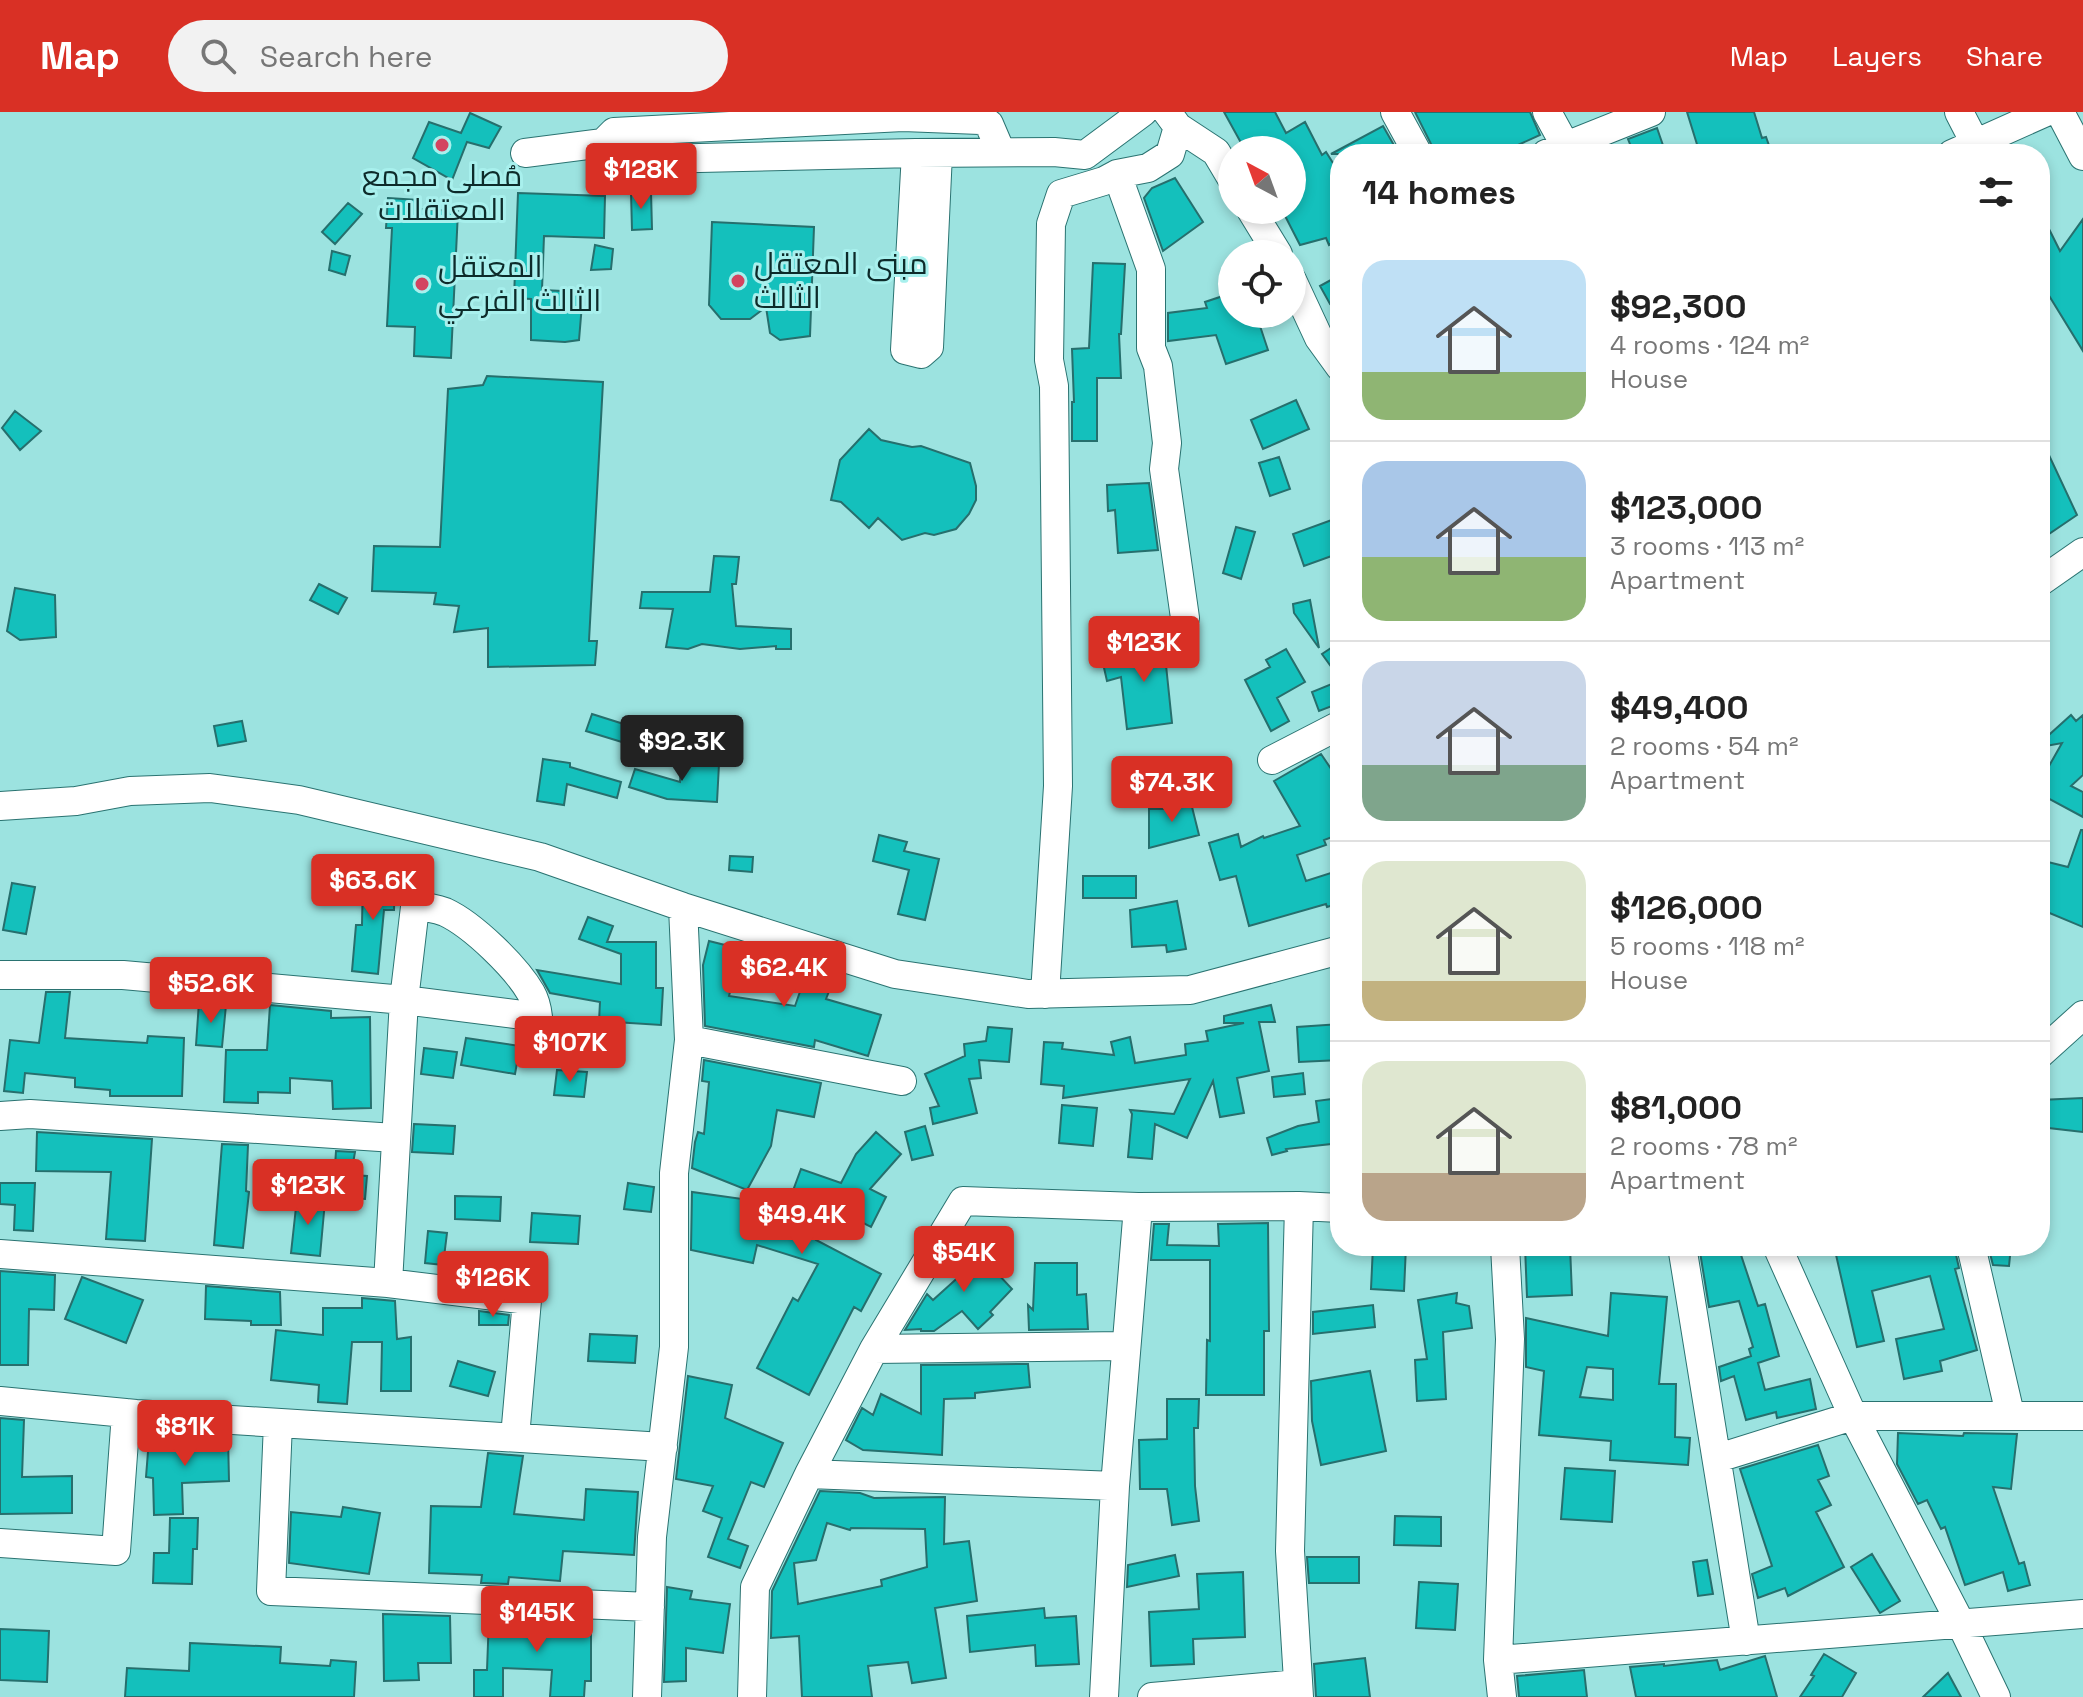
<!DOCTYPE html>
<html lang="en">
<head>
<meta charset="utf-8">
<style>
  :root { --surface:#fff; --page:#f2f2f2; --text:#222; --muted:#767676; --line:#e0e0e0; --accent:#d93025 }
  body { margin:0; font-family:"Space Grotesk",Cairo,sans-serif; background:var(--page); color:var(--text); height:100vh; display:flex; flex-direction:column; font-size:30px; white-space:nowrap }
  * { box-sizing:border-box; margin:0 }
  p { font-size:26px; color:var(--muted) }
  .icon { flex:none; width:44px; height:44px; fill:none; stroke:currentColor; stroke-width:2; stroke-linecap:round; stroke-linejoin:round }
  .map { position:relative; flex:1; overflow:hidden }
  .drawer { position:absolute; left:1330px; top:32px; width:720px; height:1112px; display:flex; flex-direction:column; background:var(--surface); border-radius:32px; box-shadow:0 4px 12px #0003 }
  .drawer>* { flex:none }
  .needle { width:52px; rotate:319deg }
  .tools { position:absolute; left:1218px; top:24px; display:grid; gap:16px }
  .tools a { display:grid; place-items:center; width:88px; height:88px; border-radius:50%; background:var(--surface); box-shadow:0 4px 12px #0003; font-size:40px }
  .price { position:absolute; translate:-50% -68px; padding:0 18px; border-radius:8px; background:var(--accent); color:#fff; font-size:26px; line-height:52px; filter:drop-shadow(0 2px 4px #0008) }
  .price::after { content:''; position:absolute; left:50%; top:48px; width:24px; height:18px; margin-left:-12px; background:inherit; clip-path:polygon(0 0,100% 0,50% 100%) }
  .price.current { background:#222; color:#fff }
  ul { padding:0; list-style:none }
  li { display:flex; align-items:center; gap:24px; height:200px; padding:0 32px }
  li+li { border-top:2px solid var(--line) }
  li span { display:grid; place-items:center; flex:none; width:224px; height:160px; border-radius:24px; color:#555 }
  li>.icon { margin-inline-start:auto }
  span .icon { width:96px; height:96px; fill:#fffc; stroke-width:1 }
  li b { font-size:34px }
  h2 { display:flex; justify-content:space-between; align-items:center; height:96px; padding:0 32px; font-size:34px }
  header { display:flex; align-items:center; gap:48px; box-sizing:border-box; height:112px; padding:0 40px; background:var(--accent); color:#fff }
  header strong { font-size:38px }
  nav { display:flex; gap:44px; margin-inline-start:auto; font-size:28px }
  .search { width:560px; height:72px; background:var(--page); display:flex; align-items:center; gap:20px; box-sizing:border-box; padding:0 28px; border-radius:44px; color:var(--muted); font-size:30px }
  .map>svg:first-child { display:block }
  .building { fill:#14c0bc; stroke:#266f6d; stroke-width:2; fill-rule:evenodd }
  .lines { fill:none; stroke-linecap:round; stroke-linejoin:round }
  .minor-casing { stroke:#2a7371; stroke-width:30 }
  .minor { stroke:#fff; stroke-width:28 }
  .poi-dot { fill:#d34360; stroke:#a8f0ed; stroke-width:3 }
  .labels { text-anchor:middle; stroke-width:6; stroke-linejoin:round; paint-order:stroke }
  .poi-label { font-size:30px; fill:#0d2b2a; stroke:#a8f0ed; text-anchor:start }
</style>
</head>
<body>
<header>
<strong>Map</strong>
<div class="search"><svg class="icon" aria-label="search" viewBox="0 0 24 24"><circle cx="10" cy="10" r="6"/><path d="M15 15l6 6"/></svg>Search here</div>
<nav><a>Map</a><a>Layers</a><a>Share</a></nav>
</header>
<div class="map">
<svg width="2083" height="1585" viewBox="0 0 2083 1585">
  <rect width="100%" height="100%" fill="#9ce3e0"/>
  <path class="building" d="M1224 0H1275L1286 21 1305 10 1322 43 1326 40 1340 62V127L1329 133 1326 126 1300 133 1282 98H1292V38H1245Z
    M1415 0H1530L1540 23 1498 42H1436Z
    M1687 0H1754L1762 26 1766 25 1772 42H1700Z
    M470 1 501 15 489 36 467 30 452 68 413 46 429 10 461 21Z
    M1383 14 1399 42H1331Z
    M1657 16 1666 42H1634L1628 27Z
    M1175 66 1203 110 1163 139 1144 86 1152 76Z
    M631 80H651L652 117 632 118Z
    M518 81 605 84 604 126 544 124 542 178 583 180 579 228 565 230 531 228V187L514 186Z
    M388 86 418 88 417 97 458 99 451 246 414 244 415 215 387 214 392 116H386Z
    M348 91 362 102 335 132 322 120Z
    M2040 99 2060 139 2083 107V239L2040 169Z
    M712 110 814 115 810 224 780 228 770 221 766 195 750 207H721L709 193Z
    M595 133 613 137 611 157 591 158Z
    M332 139 350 144 345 163 329 158Z
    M1093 151 1125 152 1121 222H1119L1121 266H1097V329H1072V290H1074L1072 237 1089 236Z
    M1340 163V187L1330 192 1320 174Z
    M1232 181V202H1256L1268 238 1226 252 1216 223 1168 229V201L1207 196 1205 190Z
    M487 264 603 270 589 529H597L595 553 488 555V516L454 520 459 494 434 492 436 481 372 479 374 434 440 435 448 277 483 273Z
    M1296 288 1309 317 1263 337 1251 308Z
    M15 299 41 319 20 338 2 316Z
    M869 317 881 328 912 335 921 334 970 351 976 374V388L969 402 956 417 934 423 925 421 902 428 878 406 869 416 841 390 831 388 840 348Z
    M2040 324 2077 403 2040 428Z
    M1279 345 1290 377 1270 384 1259 351Z
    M1149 371 1158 438 1118 441 1115 398 1108 399 1107 373Z
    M1340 405V441L1304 454 1293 422Z
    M1236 415 1255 420 1241 467 1223 461Z
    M714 444 739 445 736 472H732L736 514 791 517V537H776V534L740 537 702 532 688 537 666 535 673 497 640 496 642 480H710Z
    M319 472 347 486 338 502 310 488Z
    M15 476 55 483 56 525 20 528 7 519Z
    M1310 488 1319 536 1294 501 1293 492Z
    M1171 529 1176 550 1166 553 1172 611 1127 617 1121 565 1107 569 1102 547Z
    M1340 530V567L1322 542Z
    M1286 537 1305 570 1277 586 1289 609 1271 619 1245 568 1270 555 1266 548Z
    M1334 571 1340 591 1319 599 1312 580Z
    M592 602 630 614 625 631 586 619Z
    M2071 603 2076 609 2083 603V663L2071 674 2083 680V705L2040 682V670L2062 631 2040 635V631Z
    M242 609 246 629 218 634 214 614Z
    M1321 642 1340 670V722L1324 728 1326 733 1297 743 1306 769 1340 758V791L1327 795 1326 792 1249 814 1236 764 1220 768 1209 731 1238 722 1241 735 1263 724 1264 726 1300 714 1274 669Z
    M543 647 570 651V655L621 670 617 686 567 672 564 693 537 689Z
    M681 649 719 652 717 690 667 687 629 675 635 657 680 670Z
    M1190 687 1199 723 1149 736V697H1167L1166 693Z
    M2081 718H2083V815L2040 797V748L2068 755Z
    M879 723 907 730 904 739 939 747 925 808 898 802 909 758 873 749Z
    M730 744 753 745 752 760 729 758Z
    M363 763 395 764 394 798H384L378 862 352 859 356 813H362Z
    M1083 764H1136V786H1083Z
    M12 771 35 775 26 822 3 818Z
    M1177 789 1186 837 1167 840 1166 833 1132 835 1130 798Z
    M588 805 613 814 607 830H656V876H663L661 913 599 909 600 890 550 881 537 858 621 872V842L579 827Z
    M709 829 741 837 729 884 795 894 809 854 835 864 826 887 881 903 868 944 815 928 814 935 705 914 703 853Z
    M46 880H70L65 926 147 931 148 924 184 926 182 984H110V978L75 975V966L25 961 23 981 4 979 10 928 39 931Z
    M199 890 226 893 222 935 196 933Z
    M270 893 331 899V906L370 905 371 996 333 997 332 969 290 966V981L258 980V991L224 990 226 938H267Z
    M1271 893 1275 910H1259L1269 959 1237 966 1244 1001 1220 1005 1213 969 1187 1026 1155 1012 1152 1047 1128 1045 1132 1002 1130 998 1174 1002 1190 967 1063 986 1064 974 1041 972 1044 930 1063 931 1062 937 1114 943 1111 930 1130 925 1135 951 1186 943 1185 932 1208 929 1206 919 1244 911H1224V904Z
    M1340 912V948L1299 950 1297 915Z
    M988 915 1012 917 1009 950 979 948 981 966 969 967 977 1001 933 1012 930 996 939 994 925 962 965 944 964 932 986 929Z
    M466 926 520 934 515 962 461 953Z
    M424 936 457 940 453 966 421 962Z
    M704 948 821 971 814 1005 777 998 771 1034 747 1078 692 1056 695 1030 698 1020 704 1022 709 970 702 969Z
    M557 958 587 960 584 985 554 983Z
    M1303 961 1305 982 1274 985 1272 965Z
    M1340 986V1031L1286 1037 1287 1039 1272 1043 1267 1026 1298 1014 1319 1010 1316 989Z
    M2083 986V1020L2040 1015V988Z
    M1062 993 1097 996 1093 1034 1059 1031Z
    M414 1012 455 1014 453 1042 412 1040Z
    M925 1014 933 1043 912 1048 905 1020Z
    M37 1020 152 1027 145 1129 106 1127 111 1060 36 1059Z
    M876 1020 901 1042 870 1077 886 1085 871 1115 828 1093 816 1128 881 1162 861 1199 854 1195 809 1283 757 1256 793 1186 798 1189 818 1152 757 1133 753 1151 691 1138 692 1080 763 1090 764 1087 788 1092 801 1057 841 1071 856 1042Z
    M222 1032 248 1033 246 1079 249 1080 243 1136 214 1133Z
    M336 1039 355 1040 351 1063 367 1064 365 1087 333 1085Z
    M0 1071H35L33 1119 14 1118 15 1093 0 1092Z
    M628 1071 654 1075 651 1100 624 1097Z
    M455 1084 501 1085 500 1109 455 1107Z
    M297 1086 325 1089 320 1144 291 1141Z
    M532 1101 580 1104 578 1132 530 1130Z
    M1268 1111 1269 1219H1264V1283H1206L1207 1228 1210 1229V1148H1151L1154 1112H1169L1167 1133 1219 1134 1218 1112Z
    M428 1119 447 1121 443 1153 425 1151Z
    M967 1129 1012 1177 990 1200 993 1203 978 1217 962 1199 934 1219H921V1217L905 1218 927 1182 933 1188 963 1161 949 1145Z
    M1373 1134H1406L1404 1179 1371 1177Z
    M1525 1134H1570L1572 1183 1527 1185Z
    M1699 1134H1738L1758 1194 1765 1192 1779 1244 1758 1251 1765 1278 1810 1267 1816 1297 1777 1306 1776 1300 1746 1308 1734 1264 1721 1269 1719 1255 1751 1244 1749 1237 1753 1235 1739 1189 1709 1195Z
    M1834 1134H1954L1959 1156 1955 1157 1977 1238 1940 1249 1942 1259 1904 1267 1896 1227 1944 1217 1930 1164 1872 1179 1884 1229 1857 1235Z
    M1988 1134H2011L2009 1154 1993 1153Z
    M1035 1151H1077V1183L1086 1182 1088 1217 1029 1218 1028 1193 1033 1198Z
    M0 1159 55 1163 54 1198 29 1197 28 1253H0Z
    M82 1165 143 1188 126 1231 65 1207Z
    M206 1174 280 1180 281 1213H251V1209L205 1207Z
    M1457 1181 1456 1191 1469 1194 1472 1216 1443 1220 1446 1287 1417 1289 1415 1248 1427 1247 1418 1188Z
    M1611 1181 1667 1185 1659 1272H1676L1675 1325 1690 1326 1688 1353 1610 1348 1611 1329 1539 1323 1544 1259 1526 1255V1206L1608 1224ZM1587 1255 1613 1257V1288L1580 1285Z
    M362 1186 395 1189 397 1227 411 1225V1279H381L382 1230H352L347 1292 318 1290 319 1273 271 1268 276 1218 323 1223V1196H362Z
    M1373 1193 1375 1215 1313 1222V1200Z
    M479 1199 509 1203 508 1213H479Z
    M590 1222 637 1224 635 1251 588 1249Z
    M458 1249 495 1260 488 1284 450 1274Z
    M1028 1252 1030 1275 975 1281V1286L944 1287 942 1343 863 1338 846 1328 862 1296 873 1303 881 1282 921 1302V1253Z
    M1370 1259 1386 1339 1321 1353 1312 1309 1311 1269Z
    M688 1264 732 1273 725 1306 783 1331 764 1375 751 1370 728 1427 748 1434 740 1456 708 1445 722 1406 703 1399 713 1374 676 1367Z
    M1167 1287H1199L1198 1316H1194L1195 1374 1199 1409 1172 1413 1167 1377H1140L1139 1328 1167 1327Z
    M0 1306 24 1308 22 1365 72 1364V1401L0 1402Z
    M1898 1321 1963 1324 1964 1321 2017 1322 2011 1377 1993 1375 2019 1452 2024 1450 2030 1473 2008 1479 2003 1460 1965 1473 1945 1415 1941 1417 1927 1388 1918 1392 1897 1352Z
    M195 1323 228 1325 229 1369 182 1371 183 1402 154 1403 153 1366 146 1365 149 1327 195 1331Z
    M1818 1333 1829 1364 1818 1368 1831 1393 1816 1400 1844 1455 1788 1484 1785 1476 1758 1486 1752 1462 1772 1454 1740 1357Z
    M488 1341 523 1344 514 1402 584 1408 586 1377 638 1380 634 1443 563 1439 560 1469 509 1465 508 1472 484 1471H481L482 1463 429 1461 431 1394 481 1395Z
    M1565 1356 1615 1359 1612 1410 1561 1407Z
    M820 1379 860 1381 874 1386 945 1385 944 1432 969 1429 977 1489 935 1496 946 1566 912 1571 908 1550 868 1554 872 1585H802L799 1524 771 1526 772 1479ZM827 1411 850 1418 851 1416 925 1417 927 1455 881 1468 882 1474 798 1492 794 1451 816 1448Z
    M343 1395 380 1401 369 1462 289 1451 291 1400 341 1405Z
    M1395 1404 1441 1405V1434L1394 1433Z
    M170 1406H198L197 1437H193L192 1472 153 1471 154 1441H169Z
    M1872 1442 1900 1489 1880 1501 1851 1455Z
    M1175 1443 1179 1464 1127 1475 1128 1453Z
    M1307 1445H1359V1471H1309Z
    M1707 1448 1713 1482 1698 1484 1693 1450Z
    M1243 1460 1245 1525 1193 1527 1194 1552 1151 1554 1149 1500 1199 1497 1197 1462Z
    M1419 1470 1458 1472 1455 1518 1416 1516Z
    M667 1475 692 1479 690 1487 730 1492 723 1541 686 1536V1569L664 1570Z
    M1044 1496 1045 1506 1076 1504 1079 1552 1036 1554 1035 1533 970 1540 967 1504Z
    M383 1502 450 1504 451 1551H418L419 1568 384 1569Z
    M489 1505 591 1510V1569H585L584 1585H550L552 1558 503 1556V1585H474V1558H487Z
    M0 1517 49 1519 47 1570 0 1568Z
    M190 1531 281 1535 280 1551 330 1554 331 1548 356 1550 354 1585H125L127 1556 189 1559Z
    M1824 1542 1856 1561 1842 1585H1800L1814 1564 1811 1563Z
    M1765 1544 1777 1585H1636L1630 1555 1664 1552V1554L1717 1548 1720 1558Z
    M1365 1546 1370 1585H1316L1314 1552Z
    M1584 1558 1587 1585H1519L1517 1564Z
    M1948 1561 1961 1585H1923Z"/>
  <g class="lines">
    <defs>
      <path id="minor" d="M1167 0 1178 15 1216 40 1232 67
        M1395 0 1418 42
        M1547 0 1565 33
        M1959 0 1975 31
        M2060 0 2083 44
        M1001 40 989 12 980 8 903 5 614 20 603 31 614 48 916 41 1054 40 1085 43 1143 0
        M525 41 603 31
        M916 41 905 238 921 242 929 235 938 41
        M1546 42 1651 0
        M1952 42 2046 0
        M1117 62 1151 157V236L1158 254 1167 331 1164 357 1185 506
        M1251 98 1278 142
        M1292 168 1319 226 1340 255
        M2040 470 2083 440
        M1272 648 1340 613
        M0 694 76 689 130 679 210 676 299 688 540 745 683 795 895 862 1028 882 1190 878 1340 838
        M0 863H123L404 888 538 905C537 896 535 888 531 881 516 855 473 813 445 800 435 796 426 795 415 795L404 888 388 1171
        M1045 882 1058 674 1054 274 1049 248 1051 112 1061 82 1104 69 1117 62 1148 56 1170 42 1178 15
        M689 928 902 969
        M2040 942 2083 903
        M0 1004 30 1002 395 1026
        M1682 1134 1746 1529
        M1777 1134 1853 1304 1961 1512 1996 1585
        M1971 1134 2010 1302
        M0 1142 388 1171 527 1188 515 1325
        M874 1237 1126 1234
        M0 1289 136 1302 663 1335
        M278 1311 271 1479 650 1495
        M1718 1346 1853 1304H2083
        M809 1362 1115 1374
        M0 1431 116 1439 126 1301
        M1498 1548 2083 1502
        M647 1585 652 1425 674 1235V1061L689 928 683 795
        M752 1585 755 1475 809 1362 874 1237 963 1089 1138 1095 1299 1094 1340 1096
        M1104 1585 1115 1374 1138 1095
        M1152 1585 1298 1572
        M1299 1585 1290 1439 1299 1094
        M1502 1585 1498 1548 1510 1227 1505 1134"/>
    </defs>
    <use href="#minor" class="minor-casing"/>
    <use href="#minor" class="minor"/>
  </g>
  <g class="poi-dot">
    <circle cx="442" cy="33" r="8"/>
    <circle cx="738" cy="169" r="8"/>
    <circle cx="422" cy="172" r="8"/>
  </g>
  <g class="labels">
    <g class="poi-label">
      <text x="442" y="74" text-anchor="middle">مُصلى مجمع<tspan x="442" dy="34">المعتقلات</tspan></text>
      <text x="754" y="162">مبنى المعتقل<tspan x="754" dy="34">الثالث</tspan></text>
      <text x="438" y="165">المعتقل<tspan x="438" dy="34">الثالث الفرعي</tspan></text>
    </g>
  </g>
</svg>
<div class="tools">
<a><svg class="needle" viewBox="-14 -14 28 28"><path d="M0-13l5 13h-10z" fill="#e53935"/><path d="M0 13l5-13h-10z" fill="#767676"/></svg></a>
<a><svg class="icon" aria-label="locate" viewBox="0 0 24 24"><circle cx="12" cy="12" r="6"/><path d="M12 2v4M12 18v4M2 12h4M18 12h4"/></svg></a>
</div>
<b class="price" style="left:641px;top:99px">$128K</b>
<b class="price" style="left:1144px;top:572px">$123K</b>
<b class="price current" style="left:682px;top:671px">$92.3K</b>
<b class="price" style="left:1172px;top:712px">$74.3K</b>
<b class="price" style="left:373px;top:810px">$63.6K</b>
<b class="price" style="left:784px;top:897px">$62.4K</b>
<b class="price" style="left:211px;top:913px">$52.6K</b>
<b class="price" style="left:570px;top:972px">$107K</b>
<b class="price" style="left:308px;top:1115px">$123K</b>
<b class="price" style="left:802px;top:1144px">$49.4K</b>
<b class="price" style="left:964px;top:1182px">$54K</b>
<b class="price" style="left:493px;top:1207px">$126K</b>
<b class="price" style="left:185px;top:1356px">$81K</b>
<b class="price" style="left:537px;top:1542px">$145K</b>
<section class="drawer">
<h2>14 homes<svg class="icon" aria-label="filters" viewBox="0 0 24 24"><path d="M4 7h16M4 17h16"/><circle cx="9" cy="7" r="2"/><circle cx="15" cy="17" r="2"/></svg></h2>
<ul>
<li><span style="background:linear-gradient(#bfe0f5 70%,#8fb573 0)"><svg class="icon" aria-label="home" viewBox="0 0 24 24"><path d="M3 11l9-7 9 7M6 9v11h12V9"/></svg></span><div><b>$92,300</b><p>4 rooms · 124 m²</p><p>House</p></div></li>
<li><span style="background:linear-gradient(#a9c7e8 60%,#8fb573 0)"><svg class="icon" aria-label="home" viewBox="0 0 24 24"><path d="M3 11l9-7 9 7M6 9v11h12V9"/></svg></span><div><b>$123,000</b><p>3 rooms · 113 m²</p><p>Apartment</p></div></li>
<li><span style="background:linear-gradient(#c9d6e8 65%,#7fa58c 0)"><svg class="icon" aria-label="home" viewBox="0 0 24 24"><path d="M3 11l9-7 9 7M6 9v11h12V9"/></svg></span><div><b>$49,400</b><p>2 rooms · 54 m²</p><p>Apartment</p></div></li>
<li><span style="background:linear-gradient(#dfe7d0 75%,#c2b280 0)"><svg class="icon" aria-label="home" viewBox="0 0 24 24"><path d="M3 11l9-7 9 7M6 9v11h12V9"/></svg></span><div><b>$126,000</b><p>5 rooms · 118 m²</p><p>House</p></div></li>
<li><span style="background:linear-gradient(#dfe7d0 70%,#b9a48a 0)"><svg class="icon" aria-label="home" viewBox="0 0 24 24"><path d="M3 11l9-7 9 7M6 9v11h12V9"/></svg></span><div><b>$81,000</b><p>2 rooms · 78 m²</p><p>Apartment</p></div></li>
</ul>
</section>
</div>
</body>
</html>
